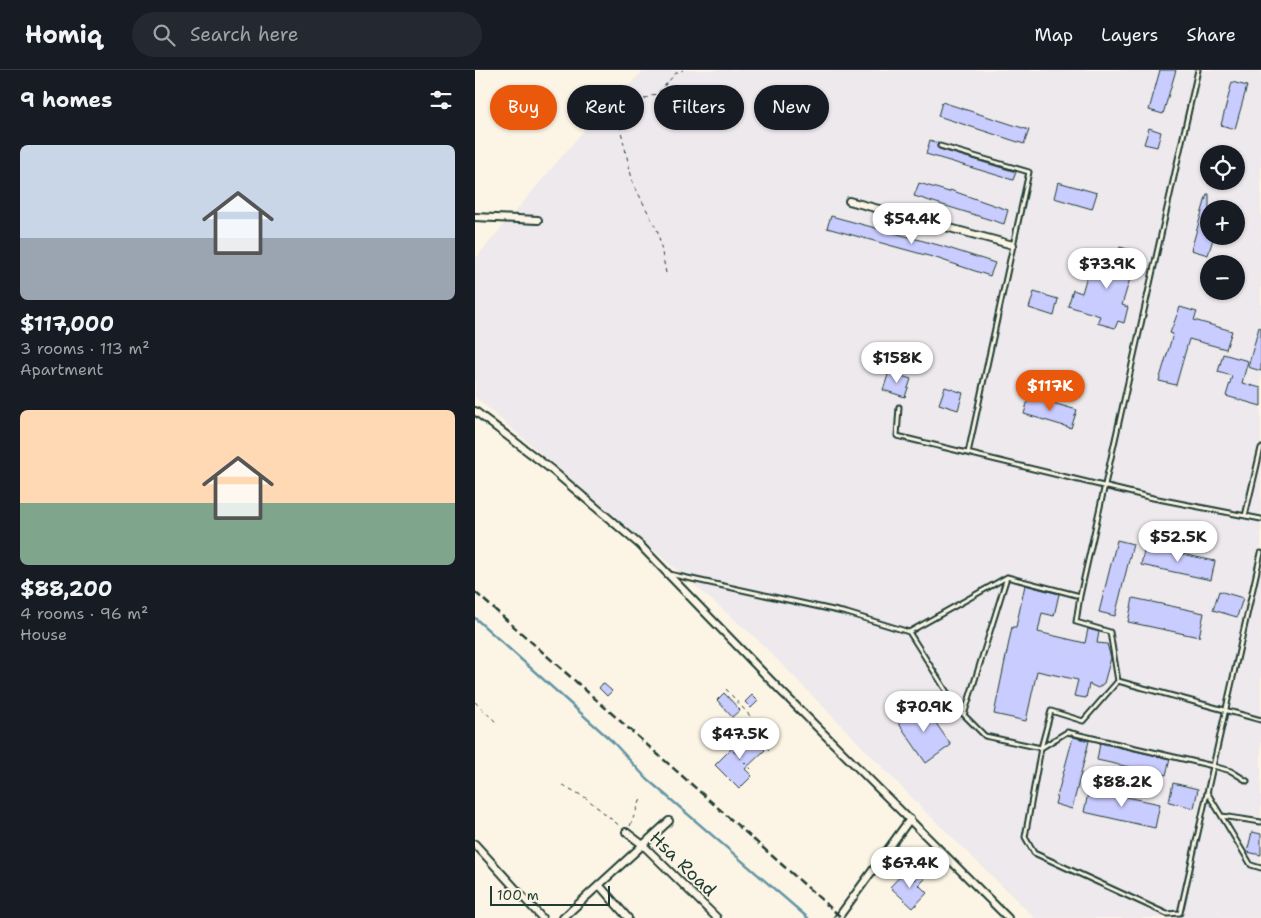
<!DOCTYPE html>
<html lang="en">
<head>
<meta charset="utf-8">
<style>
  :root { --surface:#171b24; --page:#242831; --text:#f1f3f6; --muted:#9ea1a6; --line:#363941; --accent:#ea580c }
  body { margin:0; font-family:"Shantell Sans",sans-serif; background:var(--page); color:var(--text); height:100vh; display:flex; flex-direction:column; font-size:19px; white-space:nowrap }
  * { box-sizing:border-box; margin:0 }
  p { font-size:16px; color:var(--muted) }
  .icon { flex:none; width:28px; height:28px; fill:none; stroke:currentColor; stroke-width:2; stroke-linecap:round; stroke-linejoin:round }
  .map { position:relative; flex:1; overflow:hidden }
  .drawer { display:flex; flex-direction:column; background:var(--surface); width:475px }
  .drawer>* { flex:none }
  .banner { position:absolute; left:15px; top:15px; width:475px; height:45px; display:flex; gap:10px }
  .controls { position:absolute; left:725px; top:75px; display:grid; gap:10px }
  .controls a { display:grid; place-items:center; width:45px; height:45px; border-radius:50%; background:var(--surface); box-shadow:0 1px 4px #0004; font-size:25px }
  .scale { position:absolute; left:15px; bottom:12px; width:120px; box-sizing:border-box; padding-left:5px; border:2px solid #1f3d34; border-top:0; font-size:14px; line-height:18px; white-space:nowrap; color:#1f3d34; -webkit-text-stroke:4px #fcf5e5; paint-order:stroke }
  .price { position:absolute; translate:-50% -42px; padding:0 11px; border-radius:18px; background:#fff; color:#222; font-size:16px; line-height:32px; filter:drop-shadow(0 1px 2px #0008) }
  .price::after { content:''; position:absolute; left:50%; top:30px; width:15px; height:11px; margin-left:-8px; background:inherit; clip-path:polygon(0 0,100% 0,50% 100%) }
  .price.selected { background:var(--accent); color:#fff }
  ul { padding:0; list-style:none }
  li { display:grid; align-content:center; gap:10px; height:265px; padding:0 20px }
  li span { display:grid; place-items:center; height:155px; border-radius:8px; color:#555 }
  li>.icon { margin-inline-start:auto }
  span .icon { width:90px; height:90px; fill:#fffc; stroke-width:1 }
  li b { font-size:21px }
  h2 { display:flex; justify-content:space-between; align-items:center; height:60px; padding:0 20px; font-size:21px }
  .pill { padding:0 18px; border-radius:22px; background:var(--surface); box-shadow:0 1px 4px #0004; font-size:18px; line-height:45px }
  .pill.selected { background:var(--accent); color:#fff }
  header { display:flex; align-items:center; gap:30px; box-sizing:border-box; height:70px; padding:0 25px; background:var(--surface); border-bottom:1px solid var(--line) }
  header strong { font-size:24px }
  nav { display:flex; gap:28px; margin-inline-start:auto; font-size:18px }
  .search { width:350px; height:45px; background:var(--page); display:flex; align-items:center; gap:12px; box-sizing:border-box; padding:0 18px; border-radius:28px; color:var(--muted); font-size:19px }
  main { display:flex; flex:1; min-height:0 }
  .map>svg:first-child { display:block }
  .built { fill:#ede9ec; fill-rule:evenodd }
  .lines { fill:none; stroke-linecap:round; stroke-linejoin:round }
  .stream { stroke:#6395a5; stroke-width:2.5 }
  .building { fill:#c9ccfe; stroke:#1f3d34 }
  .lane-casing { stroke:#1f3d34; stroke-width:7 }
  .street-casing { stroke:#1f3d34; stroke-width:10 }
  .path { stroke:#1f3d34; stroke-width:1; stroke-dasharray:4 4; stroke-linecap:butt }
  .lane { stroke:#fcf5e5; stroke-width:3 }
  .street { stroke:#fcf5e5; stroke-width:6 }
  .rail { stroke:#1f3d34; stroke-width:2.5; stroke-dasharray:8 4; stroke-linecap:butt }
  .labels { text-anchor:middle; stroke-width:4; stroke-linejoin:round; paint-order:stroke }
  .street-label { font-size:18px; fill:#1f3d34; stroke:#fcf5e5 }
</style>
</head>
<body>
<header>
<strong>Homiq</strong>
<div class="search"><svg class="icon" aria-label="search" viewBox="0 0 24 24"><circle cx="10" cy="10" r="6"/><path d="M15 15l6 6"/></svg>Search here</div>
<nav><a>Map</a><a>Layers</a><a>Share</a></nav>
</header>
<main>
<section class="drawer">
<h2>9 homes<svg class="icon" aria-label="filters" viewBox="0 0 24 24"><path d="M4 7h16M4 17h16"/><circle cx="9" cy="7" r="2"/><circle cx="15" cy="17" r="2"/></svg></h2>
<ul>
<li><span style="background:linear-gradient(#c9d6e8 60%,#9aa5b1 0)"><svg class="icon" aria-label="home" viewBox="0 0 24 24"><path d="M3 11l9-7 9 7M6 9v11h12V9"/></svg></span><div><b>$117,000</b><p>3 rooms · 113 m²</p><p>Apartment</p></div></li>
<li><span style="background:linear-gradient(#ffd9b3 60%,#7fa58c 0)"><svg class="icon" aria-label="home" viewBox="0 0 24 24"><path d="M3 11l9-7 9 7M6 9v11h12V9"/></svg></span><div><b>$88,200</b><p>4 rooms · 96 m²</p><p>House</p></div></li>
</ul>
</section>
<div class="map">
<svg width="786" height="848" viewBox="0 0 786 848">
  <rect width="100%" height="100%" fill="#fcf5e5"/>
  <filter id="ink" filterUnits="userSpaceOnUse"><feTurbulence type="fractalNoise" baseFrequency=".02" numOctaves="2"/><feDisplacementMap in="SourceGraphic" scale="10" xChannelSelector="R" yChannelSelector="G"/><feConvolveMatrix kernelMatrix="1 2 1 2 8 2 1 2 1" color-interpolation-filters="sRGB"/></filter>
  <g filter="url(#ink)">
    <path class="built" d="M169 0H786V848H560L452 743 281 568 0 327V189L105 65ZM734 84H761V111H734ZM734 139H761V166H734ZM734 194H761V221H734Z"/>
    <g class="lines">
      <path class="stream" d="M0 548 138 672 172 709 333 848"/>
    </g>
    <path class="building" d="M685 0H701L688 44 674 40Z
      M757 12 772 16 760 59 746 55Z
      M467 32 554 60 549 74 463 46Z
      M674 58 686 62 682 77 669 74Z
      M455 70 463 73 462 76 464 79 541 102 538 110 451 84Z
      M583 112 622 123 617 139 579 128Z
      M444 113 474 122 475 120 533 140 529 154 439 126Z
      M732 124H734V166H739L733 185 716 180Z
      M356 146 467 176 520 193 515 206 461 188 352 158Z
      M645 177 663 182 647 235 653 237 649 253 643 251 640 258 622 253 625 246 593 236 598 220 607 223 616 192 639 198Z
      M559 222 583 229 579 246 554 238Z
      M705 237 722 242 719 250 757 261 751 279 714 269 701 315 684 311 698 264 695 263Z
      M784 257 786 258V301L773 297Z
      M748 284 773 291 767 313 786 318V336L751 326 757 306 743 302Z
      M414 302 436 309 430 327 408 320Z
      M470 317 488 323 483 340 464 334Z
      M554 326 602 340 596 358 549 344Z
      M642 470 658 474 640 546 624 542Z
      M670 476 740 491 736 510 666 495Z
      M550 515 584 524 579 546 567 543 563 562 610 573 613 559 624 562 622 573 632 574 636 588 629 613 623 618 614 614 611 628 599 626 603 610 562 601 551 651 519 644 537 557H541Z
      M744 521 768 528 762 547 738 540Z
      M658 528 729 543 724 567 653 552Z
      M128 613 137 621 132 626 124 618Z
      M249 623 265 640 257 647 242 630Z
      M277 625 283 631 276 638 270 632Z
      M447 633 476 675 451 693 422 651Z
      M272 663 290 680 270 699 277 706 264 719 240 695Z
      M598 667 614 671 597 739 580 734Z
      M625 673 695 689 691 705 622 690Z
      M698 713 723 719 719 738 694 732Z
      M614 719 685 734 680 758 609 742Z
      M777 762 786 764V785L772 782Z
      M430 801 439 810 445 804 450 809 444 815 452 823 438 838 415 817Z"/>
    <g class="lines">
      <defs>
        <path id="lane" d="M465 76 554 102 493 383
          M424 337 422 366 678 428 786 449
          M770 446 786 378
          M194 504 372 543 434 562 482 638 510 666 566 678 576 641 608 651 643 611 786 650
          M605 526 723 0
          M434 562 532 507 605 526 601 552 635 562 643 611
          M489 645 532 507
          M772 711 756 701 738 696 592 662 566 678 550 767 559 783 692 844 705 843C732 723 759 603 786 483
          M732 722 776 795 786 798
          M747 746 786 752"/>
        <path id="street" d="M374 131 538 175
          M0 147 63 150
          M0 341 77 400 165 475 303 618 533 848
          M151 762 168 775 242 848
          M0 774 67 848
          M125 816 153 848
          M88 848 194 751
          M363 848 435 749"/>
      </defs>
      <use href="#lane" class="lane-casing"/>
      <use href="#street" class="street-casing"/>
      <path class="path" d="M191 203 183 162 158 113 145 57 164 31 183 23 201 3 208 0
        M251 619 276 647
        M0 632 23 654
        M269 655 294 680
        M252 675 276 699
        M88 715 111 728 146 757
        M155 756 166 729"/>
      <use href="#lane" class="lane"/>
      <use href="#street" class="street"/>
      <path class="rail" d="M0 522 367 848"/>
    </g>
  </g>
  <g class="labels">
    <g class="street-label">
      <text transform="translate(208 794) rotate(44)" y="6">Hsa Road</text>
    </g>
  </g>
</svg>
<div class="controls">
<a><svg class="icon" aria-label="locate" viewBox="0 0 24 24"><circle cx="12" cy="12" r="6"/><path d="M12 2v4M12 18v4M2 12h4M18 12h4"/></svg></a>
<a>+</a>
<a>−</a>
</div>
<div class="scale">100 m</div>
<b class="price" style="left:437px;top:175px">$54.4K</b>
<b class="price" style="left:632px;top:220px">$73.9K</b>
<b class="price" style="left:422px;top:314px">$158K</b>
<b class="price selected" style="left:575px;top:342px">$117K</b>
<b class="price" style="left:703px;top:493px">$52.5K</b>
<b class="price" style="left:449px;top:663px">$70.9K</b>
<b class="price" style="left:265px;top:690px">$47.5K</b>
<b class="price" style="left:647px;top:738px">$88.2K</b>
<b class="price" style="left:435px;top:819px">$67.4K</b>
<div class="banner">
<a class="pill selected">Buy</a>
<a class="pill">Rent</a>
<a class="pill">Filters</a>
<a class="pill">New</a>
</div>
</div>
</main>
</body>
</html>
